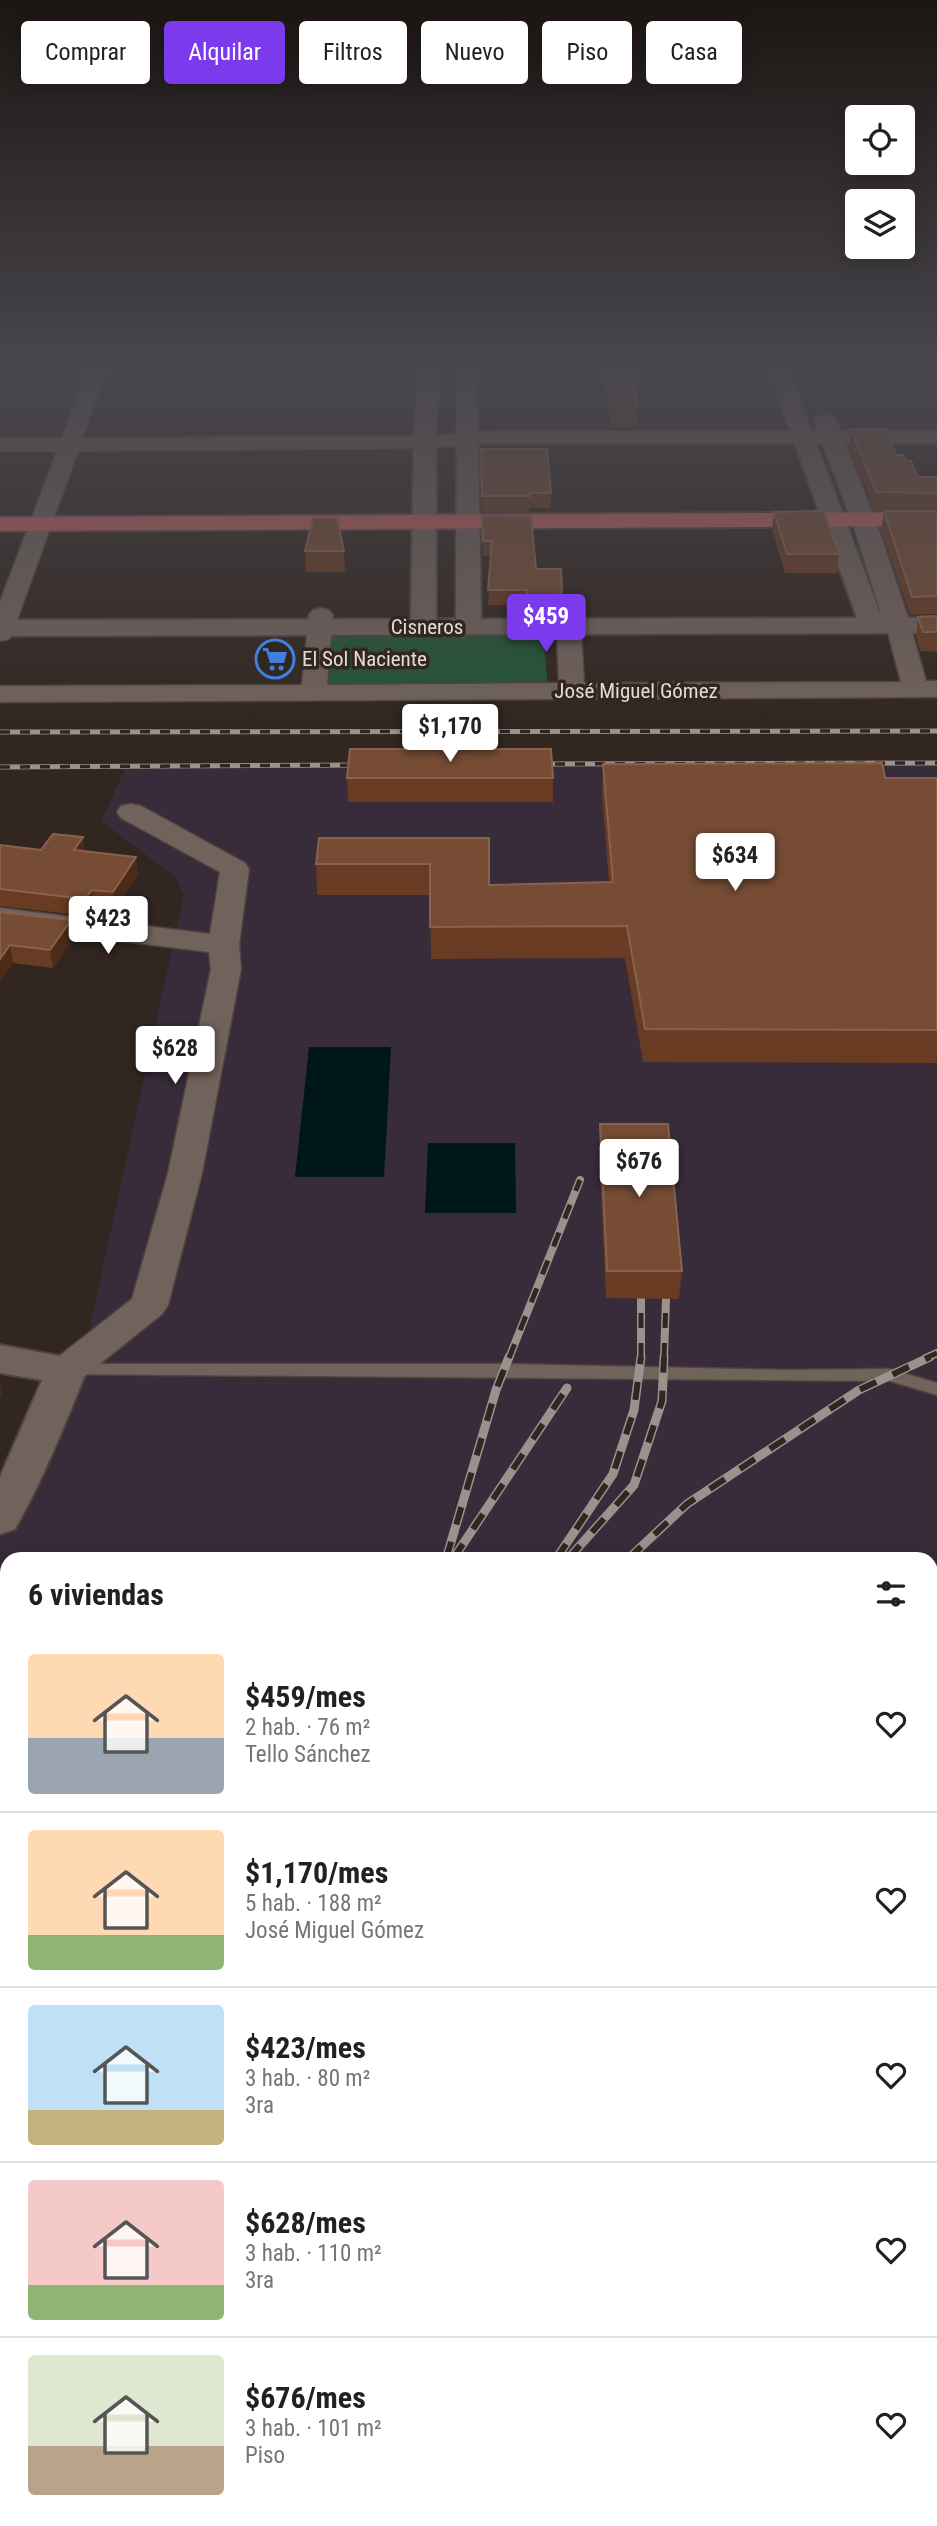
<!DOCTYPE html>
<html lang="es">
<head>
<meta charset="utf-8">
<style>
  :root { --surface:#fff; --page:#f2f2f2; --text:#202124; --muted:#757577; --line:#e0e0e0; --accent:#7c3aed }
  body { margin:0; font-family:"Roboto Condensed",sans-serif; background:var(--page); color:var(--text); height:100vh; display:flex; flex-direction:column; font-size:26px; white-space:nowrap }
  * { box-sizing:border-box; margin:0 }
  p { font-size:23px; color:var(--muted) }
  .icon { flex:none; width:38px; height:38px; fill:none; stroke:currentColor; stroke-width:2; stroke-linecap:round; stroke-linejoin:round }
  .map { position:relative; flex:1; overflow:hidden }
  .sheet { position:absolute; left:0px; top:1552px; width:938px; height:975px; display:flex; flex-direction:column; background:var(--surface); border-radius:21px 21px 0 0; box-shadow:0 4px 18px #0003 }
  .sheet>* { flex:none }
  .guide { position:absolute; left:21px; top:21px; width:896px; height:63px; display:flex; gap:14px }
  .fabs { position:absolute; left:845px; top:105px; display:grid; gap:14px }
  .fabs a { display:grid; place-items:center; width:70px; height:70px; border-radius:7px; background:var(--surface); box-shadow:0 4px 18px #0003; font-size:35px }
  .price { position:absolute; translate:-50% -60px; padding:0 16px; border-radius:7px; background:#fff; color:#222; font-size:23px; line-height:46px; filter:drop-shadow(0 2px 4px #0008) }
  .price::after { content:''; position:absolute; left:50%; top:42px; width:21px; height:16px; margin-left:-10px; background:inherit; clip-path:polygon(0 0,100% 0,50% 100%) }
  .price.selected { background:var(--accent); color:#fff }
  ul { padding:0; list-style:none }
  li { display:flex; align-items:center; gap:21px; height:175px; padding:0 28px }
  li+li { border-top:2px solid var(--line) }
  li span { display:grid; place-items:center; flex:none; width:196px; height:140px; border-radius:7px; color:#555 }
  li>.icon { margin-inline-start:auto }
  span .icon { width:84px; height:84px; fill:#fffc; stroke-width:1 }
  li b { font-size:30px }
  h2 { display:flex; justify-content:space-between; align-items:center; height:84px; padding:0 28px; font-size:30px }
  .chip { padding:0 24px; border-radius:7px; background:var(--surface); box-shadow:0 4px 18px #0003; font-size:24px; line-height:63px }
  .chip.selected { background:var(--accent); color:#fff }
  .map>svg:first-child { display:block }
  .industrial { fill:#382b3a; fill-rule:evenodd }
  .green { fill:#245435 }
  .water { fill:#001719 }
  .lines { fill:none; stroke-linecap:round; stroke-linejoin:round }
  .service-casing { stroke:#4f443f; stroke-width:3 }
  .minor-casing { stroke:#4f443f; stroke-width:3 }
  .tertiary-casing { stroke:#4f443f; stroke-width:4 }
  .trunk-casing { stroke:#4f443f; stroke-width:4 }
  .service { fill:#71625b; fill-rule:evenodd }
  .minor { fill:#71625b; fill-rule:evenodd }
  .tertiary { fill:#71625b; fill-rule:evenodd }
  .trunk { fill:#c4605f; fill-rule:evenodd }
  .rail-far3-casing { stroke:#9c928d; stroke-width:5 }
  .rail-far2-casing { stroke:#9c928d; stroke-width:8 }
  .rail-far1-casing { stroke:#9c928d; stroke-width:9 }
  .rail-casing { stroke:#9c928d; stroke-width:10 }
  .rail-far3 { stroke:#322620; stroke-width:3.5; stroke-dasharray:10; stroke-linecap:butt }
  .rail-far2 { stroke:#322620; stroke-width:5; stroke-dasharray:15; stroke-linecap:butt }
  .rail-far1 { stroke:#322620; stroke-width:6; stroke-dasharray:18; stroke-linecap:butt }
  .rail { stroke:#322620; stroke-width:8; stroke-dasharray:24; stroke-linecap:butt }
  .wall { fill:#683b22 }
  .shaded-wall { fill:#4d2b19 }
  .building { fill:#764c35; stroke:#87634e; stroke-width:2 }
  .labels { text-anchor:middle; stroke-width:7; stroke-linejoin:round; paint-order:stroke }
  .far-street-label { font-size:21px; fill:#e4dbd7; stroke:#322620 }
  .far-poi-label { font-size:21px; fill:#e4dbd7; stroke:#322620; text-anchor:start }
</style>
</head>
<body>
<div class="map">
<svg width="937" height="2526" viewBox="0 0 937 2526">
  <rect width="100%" height="100%" fill="#322620"/>
  <path class="industrial" d="M937 761V2526H0V1513L81 1368 184 894 174 876 101 821 125 769ZM7 1559H931V2520H7Z"/>
  <path class="green" d="M331 634H543L548 688 322 690Z"/>
  <path class="water" d="M309 1047H391L384 1177H295Z
    M428 1143H515L516 1213H425Z"/>
  <g class="lines">
    <defs>
      <path id="service" d="M71 1364H503L784 1370 890 1369 937 1383V1395L890 1381 64 1374 62 1370 64 1366Z"/>
      <path id="minor" d="M87 371H106L82 438 426 436 496 431H937V443H496L426 448 78 451 12 634 9 639 0 641V602L57 451H0V439L62 438Z
        M321 608 329 610 333 615 327 685 559 683 556 615 560 610 568 608 576 610 580 615 584 683 901 682 886 625 889 620 898 618 907 620 910 625 926 681H937V697L0 702V686L302 685 309 615 313 610Z
        M131 804 141 806 245 863 249 869 239 945 241 969 202 1173 168 1305 162 1314 81 1379 67 1383 53 1379 48 1370 53 1361 132 1299 168 1173 211 969 209 952 0 926V908L210 934 220 872 121 818 117 812 121 806Z"/>
      <path id="tertiary" d="M420 371H440L436 432V619H456L457 371H477L481 619 857 618 769 371H789L882 618 854 527 814 420 818 416H832L836 420 878 527 908 618 937 617V633L0 636V620L411 619 414 432Z
        M0 1345 81 1360 87 1370C65 1424 44 1478 15 1529L0 1534V1477L42 1380 0 1373Z"/>
      <path id="trunk" d="M937 512V526L0 531V517Z"/>
    </defs>
    <use href="#service" class="service-casing"/>
    <use href="#minor" class="minor-casing"/>
    <use href="#tertiary" class="tertiary-casing"/>
    <use href="#trunk" class="trunk-casing"/>
    <use href="#service" class="service"/>
    <use href="#minor" class="minor"/>
    <use href="#tertiary" class="tertiary"/>
    <use href="#trunk" class="trunk"/>
    <defs>
      <path id="rail-far3" d="M0 732 937 731
        M535 764 937 763
        M0 767 367 765"/>
      <path id="rail-far2" d="M509 1358 580 1180
        M641 1358V1299
        M664 1358 666 1299
        M926 1358 937 1353"/>
      <path id="rail-far1" d="M446 1559 496 1390 509 1357
        M453 1559 567 1388
        M556 1559 613 1474 634 1410 641 1357
        M568 1559 634 1485 662 1401 664 1357
        M628 1559 687 1504 859 1390 930 1357"/>
      <path id="rail" d="M0 2463 7 2452"/>
    </defs>
    <use href="#rail-far3" class="rail-far3-casing"/>
    <use href="#rail-far2" class="rail-far2-casing"/>
    <use href="#rail-far1" class="rail-far1-casing"/>
    <use href="#rail" class="rail-casing"/>
    <use href="#rail-far3" class="rail-far3"/>
    <use href="#rail-far2" class="rail-far2"/>
    <use href="#rail-far1" class="rail-far1"/>
    <use href="#rail" class="rail"/>
  </g>
  <path class="wall" d="M601 371H631L638 407 637 427H611Z
    M851 429 906 461 918 477H937V510H874L849 446Z
    M481 449 551 493 550 508H529V512H482Z
    M884 511H937V614L910 615 881 529Z
    M774 512 839 554 837 573H785L772 530Z
    M482 516 536 569H561V607L556 610H526V605H488L491 556H483Z
    M305 551H344L345 572H306Z
    M937 616V652L920 651 916 636 918 617Z
    M603 764 885 778H937V1063L643 1062 625 958 431 959 430 895H317L316 864 489 838V885L609 882 602 795Z
    M347 778H553V802H348Z
    M83 837 85 852 138 874 115 909 94 907 88 916 0 906V845L41 850Z
    M0 912 73 938 53 968 13 963 0 981Z
    M600 1124 682 1271 679 1299 606 1298 599 1151Z"/>
  <path class="shaded-wall" d="M562 592 561 607 556 610 557 595Z
    M83 837 85 854 74 850Z
    M136 857 138 874 115 909 113 892Z
    M92 890 94 907 88 916 85 899Z
    M71 920 73 938 53 968 50 950Z
    M10 945 13 963 0 981V959Z
    M0 1382 2 1393 0 1397Z"/>
  <path class="building" d="M605 371H631L638 407H612Z
    M851 429H886L896 455H903L906 461H911L918 477H937V493L876 492Z
    M481 449H547L551 493H529L530 496H482Z
    M824 511 839 554H787L774 512Z
    M884 511H937V596L912 597Z
    M482 516H531L536 569H561L562 592 557 595H527V590H488L492 541H483Z
    M313 518H337L344 551H305Z
    M937 616V632H923L918 617Z
    M350 749H551L553 778H347Z
    M882 763 885 778H937V1030L645 1029 627 926 430 927V864H316L319 838H489V885L613 882 603 764Z
    M53 834 83 837 74 850 136 857 113 892 92 890 85 899 0 889V845L41 850Z
    M0 912 71 920 50 950 10 945 0 959Z
    M600 1124H668L682 1271H607Z"/>
  <linearGradient id="sky" x2="0" y2="1"><stop stop-color="#1c1512"/><stop offset="0.51" stop-color="#49474e"/><stop offset="1" stop-color="#49474e" stop-opacity="0"/></linearGradient>
  <rect width="937" height="725" fill="url(#sky)"/>
  <defs>
    <symbol id="supermarket-ring" viewBox="-11 -11 22 22"><circle r="9.5" fill="#322620" stroke="#3f7fe0" stroke-width="1.5"/><path d="M-6-5.5h2.5l.6 2H6L4.5 2H-2.5L-4.4-4H-6ZM-1.5 3.2a1.3 1.3 0 1 0 .1 0ZM3 3.2a1.3 1.3 0 1 0 .1 0Z" fill="#3f7fe0"/></symbol>
  </defs>
  <g fill-rule="evenodd">
    <use href="#supermarket-ring" x="253" y="637" width="44" height="44"/>
  </g>
  <g class="labels">
    <g class="far-street-label">
      <text x="427" y="634">Cisneros</text>
      <text x="636" y="698">José Miguel Gómez</text>
    </g>
    <g class="far-poi-label">
      <text x="302" y="666">El Sol Naciente</text>
    </g>
  </g>
</svg>
<div class="fabs">
<a><svg class="icon" aria-label="locate" viewBox="0 0 24 24"><circle cx="12" cy="12" r="6"/><path d="M12 2v4M12 18v4M2 12h4M18 12h4"/></svg></a>
<a><svg class="icon" aria-label="layers" viewBox="0 0 24 24"><path d="M12 4l9 5-9 5-9-5zM3 14l9 5 9-5"/></svg></a>
</div>
<b class="price selected" style="left:546px;top:654px">$459</b>
<b class="price" style="left:450px;top:764px">$1,170</b>
<b class="price" style="left:735px;top:893px">$634</b>
<b class="price" style="left:108px;top:956px">$423</b>
<b class="price" style="left:175px;top:1086px">$628</b>
<b class="price" style="left:639px;top:1199px">$676</b>
<div class="guide">
<a class="chip">Comprar</a>
<a class="chip selected">Alquilar</a>
<a class="chip">Filtros</a>
<a class="chip">Nuevo</a>
<a class="chip">Piso</a>
<a class="chip">Casa</a>
</div>
<section class="sheet">
<h2>6 viviendas<svg class="icon" aria-label="filters" viewBox="0 0 24 24"><path d="M4 7h16M4 17h16"/><circle cx="9" cy="7" r="2"/><circle cx="15" cy="17" r="2"/></svg></h2>
<ul>
<li><span style="background:linear-gradient(#ffd9b3 60%,#9aa5b1 0)"><svg class="icon" aria-label="home" viewBox="0 0 24 24"><path d="M3 11l9-7 9 7M6 9v11h12V9"/></svg></span><div><b>$459/mes</b><p>2 hab. · 76 m²</p><p>Tello Sánchez</p></div><svg class="icon" aria-label="heart" viewBox="0 0 24 24"><path d="M12 20l-8-8c-3-5 5-10 8-4 3-6 11-1 8 4z"/></svg></li>
<li><span style="background:linear-gradient(#ffd9b3 75%,#8fb573 0)"><svg class="icon" aria-label="home" viewBox="0 0 24 24"><path d="M3 11l9-7 9 7M6 9v11h12V9"/></svg></span><div><b>$1,170/mes</b><p>5 hab. · 188 m²</p><p>José Miguel Gómez</p></div><svg class="icon" aria-label="heart" viewBox="0 0 24 24"><path d="M12 20l-8-8c-3-5 5-10 8-4 3-6 11-1 8 4z"/></svg></li>
<li><span style="background:linear-gradient(#bfe0f5 75%,#c2b280 0)"><svg class="icon" aria-label="home" viewBox="0 0 24 24"><path d="M3 11l9-7 9 7M6 9v11h12V9"/></svg></span><div><b>$423/mes</b><p>3 hab. · 80 m²</p><p>3ra</p></div><svg class="icon" aria-label="heart" viewBox="0 0 24 24"><path d="M12 20l-8-8c-3-5 5-10 8-4 3-6 11-1 8 4z"/></svg></li>
<li><span style="background:linear-gradient(#f6c9c9 75%,#8fb573 0)"><svg class="icon" aria-label="home" viewBox="0 0 24 24"><path d="M3 11l9-7 9 7M6 9v11h12V9"/></svg></span><div><b>$628/mes</b><p>3 hab. · 110 m²</p><p>3ra</p></div><svg class="icon" aria-label="heart" viewBox="0 0 24 24"><path d="M12 20l-8-8c-3-5 5-10 8-4 3-6 11-1 8 4z"/></svg></li>
<li><span style="background:linear-gradient(#dfe7d0 65%,#b9a48a 0)"><svg class="icon" aria-label="home" viewBox="0 0 24 24"><path d="M3 11l9-7 9 7M6 9v11h12V9"/></svg></span><div><b>$676/mes</b><p>3 hab. · 101 m²</p><p>Piso</p></div><svg class="icon" aria-label="heart" viewBox="0 0 24 24"><path d="M12 20l-8-8c-3-5 5-10 8-4 3-6 11-1 8 4z"/></svg></li>
</ul>
</section>
</div>
</body>
</html>
